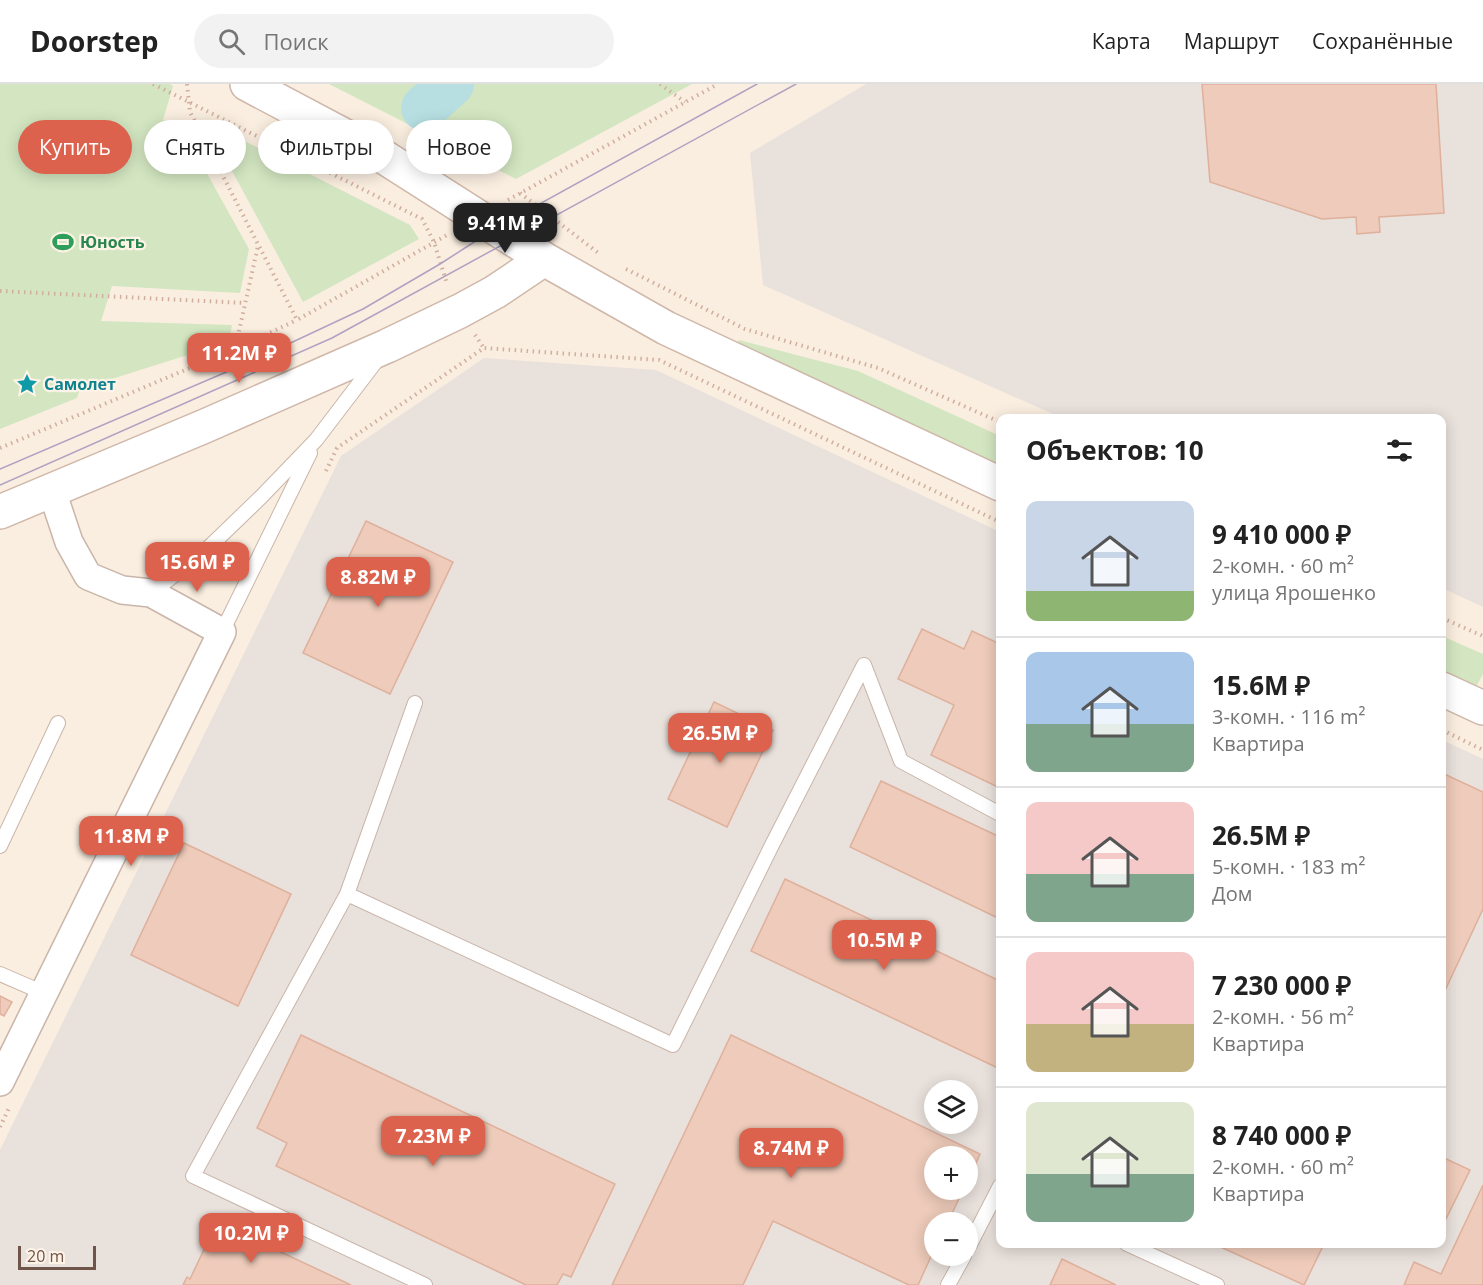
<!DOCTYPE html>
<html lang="ru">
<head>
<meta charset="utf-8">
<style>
  :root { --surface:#fff; --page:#f2f2f2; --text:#222; --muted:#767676; --line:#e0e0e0; --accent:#dd624d }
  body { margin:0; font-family:"Open Sans",sans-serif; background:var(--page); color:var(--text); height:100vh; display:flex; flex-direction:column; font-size:22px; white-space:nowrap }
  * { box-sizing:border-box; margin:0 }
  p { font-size:20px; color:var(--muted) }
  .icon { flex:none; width:33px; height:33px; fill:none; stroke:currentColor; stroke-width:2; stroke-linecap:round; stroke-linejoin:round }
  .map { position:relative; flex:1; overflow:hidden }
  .details { position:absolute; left:996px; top:330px; width:450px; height:834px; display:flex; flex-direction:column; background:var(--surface); border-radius:12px; box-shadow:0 3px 15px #0003 }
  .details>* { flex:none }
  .top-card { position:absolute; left:18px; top:36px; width:570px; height:54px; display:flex; gap:12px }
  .tools { position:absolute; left:924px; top:996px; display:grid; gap:12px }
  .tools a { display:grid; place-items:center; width:54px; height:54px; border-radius:50%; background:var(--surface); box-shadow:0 3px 15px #0003; font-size:30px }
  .scale { position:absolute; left:18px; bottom:15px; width:78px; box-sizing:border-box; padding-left:6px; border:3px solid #6f544a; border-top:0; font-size:16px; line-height:21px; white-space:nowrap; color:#6f544a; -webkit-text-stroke:4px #fef3e6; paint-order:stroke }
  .price { position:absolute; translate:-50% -51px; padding:0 14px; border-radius:12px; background:var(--accent); color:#fff; font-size:20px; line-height:39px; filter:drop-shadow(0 2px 3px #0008) }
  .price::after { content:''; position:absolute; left:50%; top:36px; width:18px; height:14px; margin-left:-9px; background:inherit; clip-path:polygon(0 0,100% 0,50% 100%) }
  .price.selected { background:#222; color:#fff }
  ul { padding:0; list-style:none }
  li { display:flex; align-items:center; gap:18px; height:150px; padding:0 30px }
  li+li { border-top:2px solid var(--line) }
  li span { display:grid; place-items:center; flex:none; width:168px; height:120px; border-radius:12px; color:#555 }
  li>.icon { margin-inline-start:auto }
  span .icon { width:72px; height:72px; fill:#fffc; stroke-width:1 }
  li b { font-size:26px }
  h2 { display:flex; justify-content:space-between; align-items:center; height:72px; padding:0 30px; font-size:26px }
  .tag { padding:0 21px; border-radius:27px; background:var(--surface); box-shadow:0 3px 15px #0003; font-size:21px; line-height:54px }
  .tag.selected { background:var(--accent); color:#fff }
  header { display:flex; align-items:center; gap:36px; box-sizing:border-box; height:84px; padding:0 30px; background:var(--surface); border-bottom:2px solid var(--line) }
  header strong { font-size:28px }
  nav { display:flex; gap:33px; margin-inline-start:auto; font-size:21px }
  .search { width:420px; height:54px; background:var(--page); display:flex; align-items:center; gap:15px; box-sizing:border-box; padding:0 21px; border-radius:33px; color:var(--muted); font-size:22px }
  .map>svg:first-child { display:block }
  .industrial { fill:#e9e1dc; fill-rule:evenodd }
  .green { fill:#d3e6c1 }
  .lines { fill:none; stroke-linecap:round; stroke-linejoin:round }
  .river { stroke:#b7dfe2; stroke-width:46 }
  .building { fill:#eecbba; stroke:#dfb09c; stroke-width:1.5 }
  .lane-casing { stroke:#c9b5a9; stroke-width:16 }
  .street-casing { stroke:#c9b5a9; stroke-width:30 }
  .secondary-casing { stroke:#cfb7a9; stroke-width:36 }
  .path { stroke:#d2ae9e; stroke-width:4; stroke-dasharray:1.5 4.5; stroke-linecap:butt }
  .lane { stroke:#fff; stroke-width:14 }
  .street { stroke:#fff; stroke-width:27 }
  .secondary { stroke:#fff; stroke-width:33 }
  .tram { stroke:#b0a1c2; stroke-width:1.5 }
  .labels { text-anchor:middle; stroke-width:4.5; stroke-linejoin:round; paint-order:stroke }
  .leisure-label { font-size:16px; font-weight:bold; fill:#27864d; stroke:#fef3e6; text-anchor:start }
  .culture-label { font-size:16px; font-weight:bold; fill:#0d838f; stroke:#fef3e6; text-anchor:start }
</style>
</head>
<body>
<header>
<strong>Doorstep</strong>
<div class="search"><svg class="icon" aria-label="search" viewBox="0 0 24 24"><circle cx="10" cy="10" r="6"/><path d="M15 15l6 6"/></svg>Поиск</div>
<nav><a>Карта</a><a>Маршрут</a><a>Сохранённые</a></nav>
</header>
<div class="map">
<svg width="1483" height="1201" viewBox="0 0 1483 1201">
  <rect width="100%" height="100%" fill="#faeee0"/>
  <path class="industrial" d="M866 0H1483V523L1442 504V334H1062L763 201 750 69Z
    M484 274 656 286 1000 448V1160H1442V656L1483 675V1201H0V1066L341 372ZM934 1006H968V1040H934ZM934 1072H968V1106H934ZM934 1138H968V1172H934Z"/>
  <path class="green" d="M0 0H170L173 2 163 36 180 41 249 165 240 209 112 202 101 237 232 241 229 258 80 305 77 314 0 345Z
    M329 0H692L516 95Z
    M205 37 410 141 419 155 303 218Z
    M739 256 858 287 1000 352V383L737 260Z
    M1442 552 1483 570V590L1475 605 1442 589Z"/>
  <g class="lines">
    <path class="river" d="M424 24 451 0"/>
  </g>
  <path class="building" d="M1202 0H1436L1444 129 1379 133 1380 148 1357 150 1356 133 1322 135 1210 98Z
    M366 437 453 478 390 610 303 569Z
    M922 545 964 565 972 547 1000 560V704L931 671 954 621 898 595Z
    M714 618 773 646 727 743 668 715Z
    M1442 689 1483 708V825L1442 913Z
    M881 697 1000 753V835L850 763Z
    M184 759 291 810 238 922 131 871Z
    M785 795 1000 897V985L751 867Z
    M0 912 12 918 4 932 0 930Z
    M301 951 615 1100 571 1193 563 1190 557 1201H526L276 1082 287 1059 257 1044Z
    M731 951 980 1070 968 1097V1072H934V1106H963L948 1138H934V1166L918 1201H909L773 1137 743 1201H612Z
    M1442 1073 1470 1086 1446 1135 1442 1133Z
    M1483 1101V1201H1404L1414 1178 1441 1190Z
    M217 1138 351 1201H183L187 1193 190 1195Z
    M1214 1160H1324L1304 1201Z
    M1062 1175 1116 1201H1050Z"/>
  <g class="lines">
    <defs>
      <path id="lane" d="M151 509 203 469 261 413 316 356 377 276
        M222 548 310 369
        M415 619 347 810 193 1092 425 1201
        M0 762 58 639
        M347 810 673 961 772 761 864 581 901 677 1000 730
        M0 890 44 909
        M1127 1160 1217 1201
        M968 1164 1000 1102
        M948 1201 964 1172"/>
      <path id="street" d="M0 998 222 548 151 509 122 506 88 492 69 458 52 407"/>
      <path id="secondary" d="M247 0 381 71 544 175 666 244 1000 400
        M0 428 205 342 387 262 460 227 495 208 544 175
        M1442 605 1483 624"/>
    </defs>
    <use href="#lane" class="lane-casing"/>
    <use href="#street" class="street-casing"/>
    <use href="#secondary" class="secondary-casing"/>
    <path class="path" d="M153 0 422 135 434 158 447 200
      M187 0 190 28 297 236 449 150
      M660 0 685 18
      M520 109 601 171
      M508 116 718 0
      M626 185 745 245 878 284 1000 338
      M0 207 245 219
      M475 251 484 264
      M235 265 258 162
      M0 364 235 265 297 236
      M326 387 337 364 484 264 659 276 1000 438
      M1442 534 1483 552
      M1442 646 1483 666
      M0 1043 10 1022"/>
    <use href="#lane" class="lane"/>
    <use href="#street" class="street"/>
    <use href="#secondary" class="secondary"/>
    <path class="tram" d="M0 385 252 277 363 225 440 180 496 144 757 0
      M0 401 332 254 796 0"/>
  </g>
  <defs>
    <symbol id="stadium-bare" viewBox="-9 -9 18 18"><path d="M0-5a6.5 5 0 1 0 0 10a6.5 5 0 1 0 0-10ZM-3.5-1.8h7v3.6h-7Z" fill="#2e9e5b" stroke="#fef3e6" stroke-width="2.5" paint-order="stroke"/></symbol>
    <symbol id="sight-bare" viewBox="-9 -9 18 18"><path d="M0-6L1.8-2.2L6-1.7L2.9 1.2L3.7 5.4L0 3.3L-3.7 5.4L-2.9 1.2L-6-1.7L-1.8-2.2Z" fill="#0f9aa8" stroke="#fef3e6" stroke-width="2.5" paint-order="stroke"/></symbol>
  </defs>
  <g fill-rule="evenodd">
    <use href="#stadium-bare" x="48" y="143" width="30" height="30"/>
    <use href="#sight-bare" x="12" y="285" width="30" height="30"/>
  </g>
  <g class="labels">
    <g class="leisure-label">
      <text x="80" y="164">Юность</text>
    </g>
    <g class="culture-label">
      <text x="44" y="306">Самолет</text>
    </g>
  </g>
</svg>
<div class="tools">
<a><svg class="icon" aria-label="layers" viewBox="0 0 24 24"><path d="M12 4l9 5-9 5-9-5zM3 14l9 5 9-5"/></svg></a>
<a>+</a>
<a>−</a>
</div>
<div class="scale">20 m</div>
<b class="price selected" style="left:505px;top:170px">9.41M ₽</b>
<b class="price" style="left:239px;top:300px">11.2M ₽</b>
<b class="price" style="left:197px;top:509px">15.6M ₽</b>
<b class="price" style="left:378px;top:524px">8.82M ₽</b>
<b class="price" style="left:720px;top:680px">26.5M ₽</b>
<b class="price" style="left:131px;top:783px">11.8M ₽</b>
<b class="price" style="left:884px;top:887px">10.5M ₽</b>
<b class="price" style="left:433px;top:1083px">7.23M ₽</b>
<b class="price" style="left:791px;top:1095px">8.74M ₽</b>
<b class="price" style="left:251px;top:1180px">10.2M ₽</b>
<div class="top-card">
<a class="tag selected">Купить</a>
<a class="tag">Снять</a>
<a class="tag">Фильтры</a>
<a class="tag">Новое</a>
</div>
<section class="details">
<h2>Объектов: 10<svg class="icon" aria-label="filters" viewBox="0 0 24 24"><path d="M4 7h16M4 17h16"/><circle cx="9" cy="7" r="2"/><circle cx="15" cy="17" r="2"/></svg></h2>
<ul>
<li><span style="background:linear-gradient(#c9d6e8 75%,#8fb573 0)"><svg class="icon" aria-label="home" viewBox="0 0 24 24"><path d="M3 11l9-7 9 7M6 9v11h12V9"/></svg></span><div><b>9 410 000 ₽</b><p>2-комн. · 60 m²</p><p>улица Ярошенко</p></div></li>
<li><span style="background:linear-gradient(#a9c7e8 60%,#7fa58c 0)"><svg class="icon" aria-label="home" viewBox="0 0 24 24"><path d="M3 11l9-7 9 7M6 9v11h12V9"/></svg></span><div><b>15.6M ₽</b><p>3-комн. · 116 m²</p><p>Квартира</p></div></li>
<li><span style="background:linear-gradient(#f6c9c9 60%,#7fa58c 0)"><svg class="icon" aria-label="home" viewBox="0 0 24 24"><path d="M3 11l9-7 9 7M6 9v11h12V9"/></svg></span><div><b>26.5M ₽</b><p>5-комн. · 183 m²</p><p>Дом</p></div></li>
<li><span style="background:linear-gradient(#f6c9c9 60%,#c2b280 0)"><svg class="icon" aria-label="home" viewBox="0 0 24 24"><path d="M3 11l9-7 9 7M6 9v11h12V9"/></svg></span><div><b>7 230 000 ₽</b><p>2-комн. · 56 m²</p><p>Квартира</p></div></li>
<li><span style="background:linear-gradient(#dfe7d0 60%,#7fa58c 0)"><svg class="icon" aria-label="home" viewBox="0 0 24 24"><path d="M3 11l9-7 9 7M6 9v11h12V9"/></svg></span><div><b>8 740 000 ₽</b><p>2-комн. · 60 m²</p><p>Квартира</p></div></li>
</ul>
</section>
</div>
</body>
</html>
